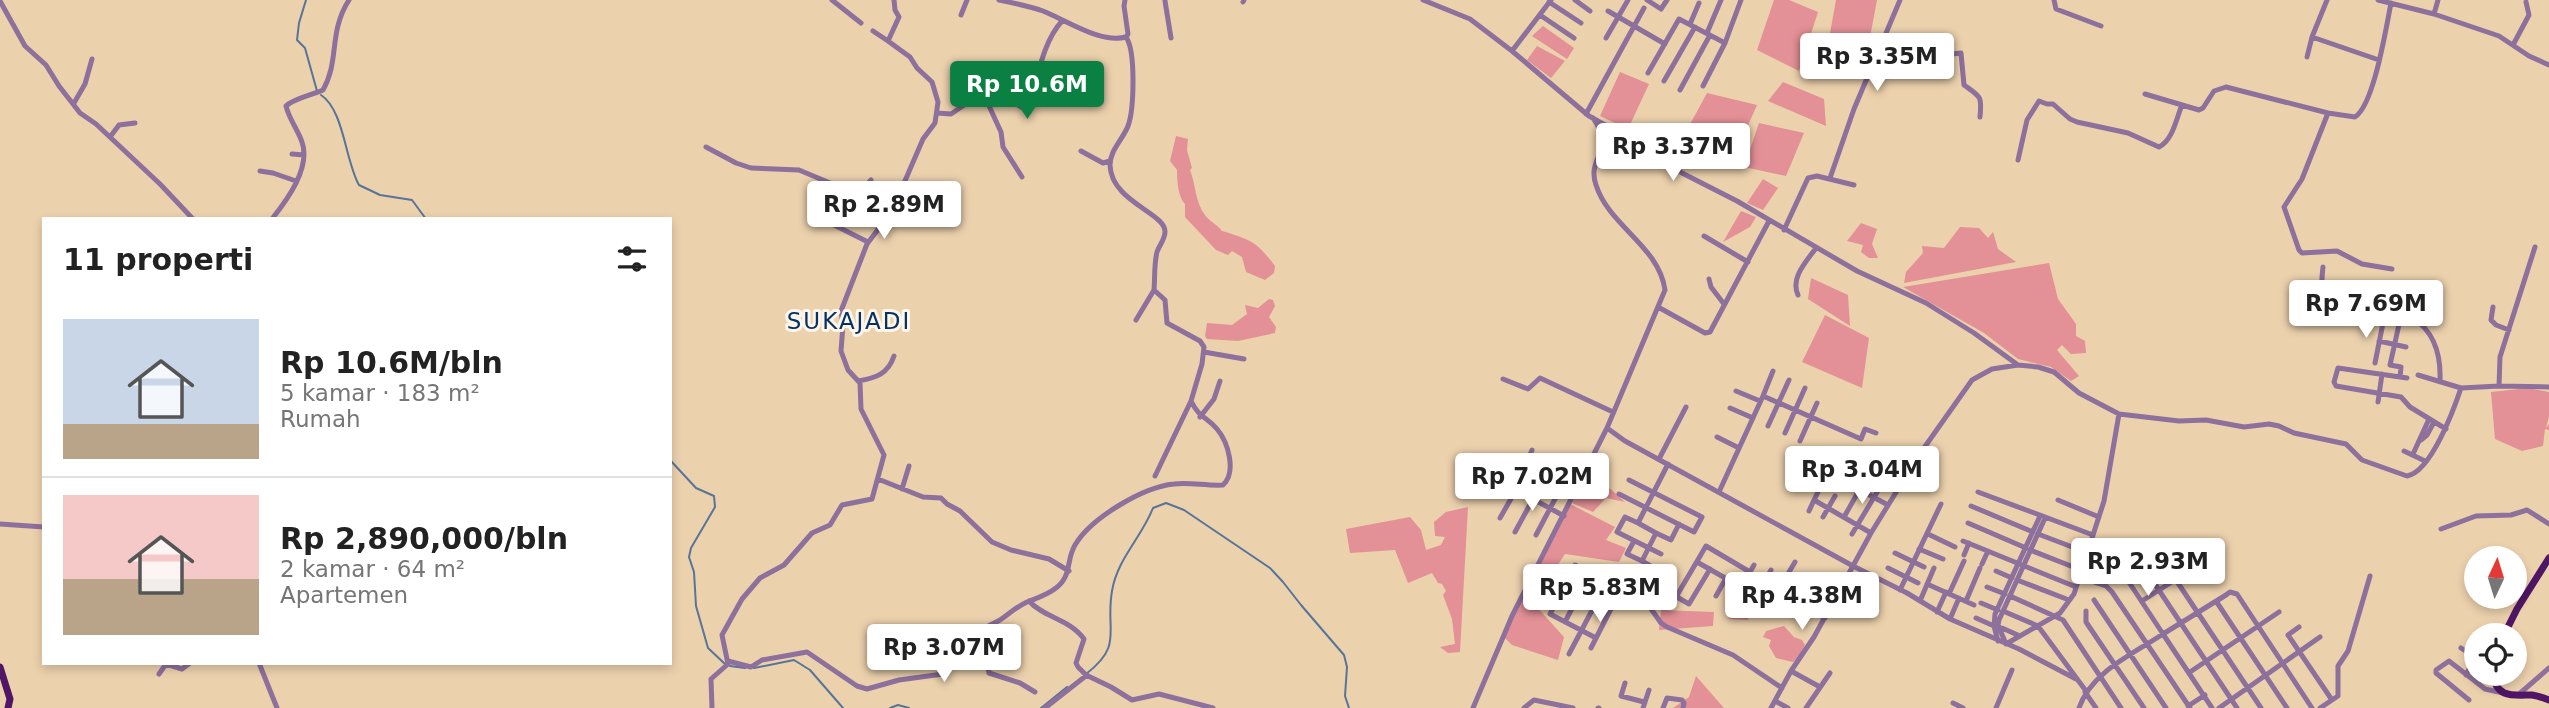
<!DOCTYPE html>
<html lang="id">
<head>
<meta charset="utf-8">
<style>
  :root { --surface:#fff; --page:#f2f2f2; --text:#222; --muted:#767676; --line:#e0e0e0; --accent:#0b8043 }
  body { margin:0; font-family:"DejaVu Sans",sans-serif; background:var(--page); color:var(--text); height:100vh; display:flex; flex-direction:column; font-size:26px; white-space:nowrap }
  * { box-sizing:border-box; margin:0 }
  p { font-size:23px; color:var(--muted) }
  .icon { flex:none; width:38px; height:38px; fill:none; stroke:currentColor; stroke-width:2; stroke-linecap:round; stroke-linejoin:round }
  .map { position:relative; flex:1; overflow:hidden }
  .sheet { position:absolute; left:42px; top:217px; width:630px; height:448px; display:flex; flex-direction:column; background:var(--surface); border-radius:0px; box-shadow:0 4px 10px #0003 }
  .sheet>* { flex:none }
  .needle { width:46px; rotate:4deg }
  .buttons { position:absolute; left:2464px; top:546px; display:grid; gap:14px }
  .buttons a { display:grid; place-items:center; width:63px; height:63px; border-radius:50%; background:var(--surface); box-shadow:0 4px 10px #0003; font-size:35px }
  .price { position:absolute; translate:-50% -60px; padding:0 16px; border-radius:7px; background:#fff; color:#222; font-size:23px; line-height:46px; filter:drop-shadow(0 2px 4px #0008) }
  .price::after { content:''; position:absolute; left:50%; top:42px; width:21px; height:16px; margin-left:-10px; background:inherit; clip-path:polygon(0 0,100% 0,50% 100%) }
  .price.current { background:var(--accent); color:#fff }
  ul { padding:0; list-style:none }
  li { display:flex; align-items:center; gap:21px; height:175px; padding:0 21px }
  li+li { border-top:2px solid var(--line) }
  li span { display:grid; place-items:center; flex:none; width:196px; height:140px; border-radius:0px; color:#555 }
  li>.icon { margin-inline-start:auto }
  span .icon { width:84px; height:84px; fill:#fffc; stroke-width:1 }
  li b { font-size:30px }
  h2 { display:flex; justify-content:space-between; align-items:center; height:84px; padding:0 21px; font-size:30px }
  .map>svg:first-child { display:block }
  .green { fill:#e39096 }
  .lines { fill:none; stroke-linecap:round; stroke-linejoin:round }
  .stream { stroke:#577499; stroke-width:2 }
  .minor { stroke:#8d709b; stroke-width:5 }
  .major { stroke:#501666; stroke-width:7 }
  .labels { text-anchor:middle; stroke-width:6; stroke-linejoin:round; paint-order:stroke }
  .quarter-label { font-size:23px; letter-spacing:2px; fill:#043264; stroke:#fef5ea }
</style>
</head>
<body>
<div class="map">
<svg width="2549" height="708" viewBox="0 0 2549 708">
  <rect width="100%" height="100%" fill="#ecd1ad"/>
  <path class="green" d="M1774 0H1789L1818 12 1799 71 1757 50Z
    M1836 0H1877L1867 53 1827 50Z
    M1543 26 1574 48 1567 59 1532 36Z
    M1537 46 1565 61 1551 78 1527 60Z
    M1620 72 1649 84 1628 129 1600 116Z
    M1783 82 1824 99 1826 126 1768 101Z
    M1707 93 1757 105 1734 157 1688 128Z
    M1759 123 1804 133 1786 176 1744 167Z
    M1176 136 1188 139 1187 150 1192 168 1190 170C1196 185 1195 202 1205 215 1210 222 1217 224 1222 231 1251 240 1256 241 1275 266L1274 273 1265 280 1246 272 1242 257 1232 251 1228 255 1216 250 1185 217V204C1178 197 1177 181 1177 170L1170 161Z
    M1763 179 1778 188 1763 210 1747 203Z
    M1741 211 1756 217 1750 227 1723 242Z
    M1861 223 1877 229 1872 244 1878 258H1869L1861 252 1863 245 1847 241Z
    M1960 227 1979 228 1988 238 1993 232 1998 249 2016 262 1904 283 1906 272 1923 253 1922 246 1944 248Z
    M2049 263 2058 299 2076 324V336L2085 341 2086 353 2071 354 2062 345 2057 350 2079 376 2071 381 2051 367 2018 359 1984 333 1903 287Z
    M1811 278 1848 295 1850 326 1808 299Z
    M1269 299 1273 300 1275 306 1269 317 1276 327 1275 333 1238 341 1207 339 1205 336 1207 323 1232 325 1247 314 1245 305 1258 308Z
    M1825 315 1869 338 1862 388 1802 362Z
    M2528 388 2549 392V416L2546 428 2549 424V430L2545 429 2543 446 2522 451 2495 439 2491 392Z
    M1584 480 1595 485 1605 484 1625 502 1606 498 1593 512 1572 503Z
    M1570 504 1615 527 1606 540 1626 548 1619 562 1565 554 1547 581 1537 570Z
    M1468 507 1460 652 1448 653 1440 647 1455 644 1452 619 1443 595 1446 591 1442 584 1438 583 1432 573 1408 583 1395 550 1350 553 1346 529 1410 517 1421 530 1426 550 1441 545 1445 537 1435 536 1434 522 1446 512Z
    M1522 599 1535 605 1564 637 1558 660 1512 645 1503 636Z
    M1735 602 1750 611 1748 620 1729 619 1725 606Z
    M1661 610 1714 612 1713 626 1659 630Z
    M1784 626 1794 637 1802 640 1805 645 1799 657 1793 662 1776 658 1769 646 1771 640 1763 637 1766 631Z
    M1696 676 1724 708H1673L1689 697Z"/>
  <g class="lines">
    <path class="stream" d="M306 0 299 23 297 40 305 48 317 91
      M321 95C344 110 345 160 359 185L380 195 412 200 426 219
      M460 219H465
      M670 424V432
      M670 460 696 488 714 496 715 507 691 548 689 557 694 572 696 606 708 648 725 664
      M730 666 745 668
      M754 668 794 660 810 670 843 708
      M1086 674C1124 645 1105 631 1112 591 1117 559 1142 537 1153 508L1166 503 1184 510 1270 568 1283 582 1301 605 1344 655 1347 667 1345 696 1349 708
      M890 708 898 705 909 708
      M1041 708 1067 687"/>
    <path class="minor" d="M832 0 861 23
      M999 0C1013 3 1029 6 1043 11 1066 20 1101 44 1126 37L1128 34 1124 6 1125 0
      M1423 0 1470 19 1512 51 1589 116 1632 140 1682 173 1737 201 1857 271 1926 303 1974 333 2018 365
      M1575 0 1590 11
      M1647 0 1661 9 1667 0
      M2054 0 2056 9 2101 26
      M2378 0 2434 14 2499 36 2529 56 2549 65
      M0 1 25 46 46 65 59 86 80 113 96 124 160 184 193 219
      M1165 1 1171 38
      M1243 2 1244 0
      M1549 2 1581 23
      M1608 11 1665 44
      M2434 14 2438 0
      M961 15 967 0
      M1540 15 1574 38
      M1690 24 1699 3
      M873 31 888 41
      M1707 33 1721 0
      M1887 34 1916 48 1943 55 1961 53 1964 85C1981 97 1982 96 1980 117
      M2312 37 2379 60
      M1606 38 1628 0
      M2513 45 2529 15 2526 2
      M1512 51 1551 0
      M2307 57 2312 37 2327 0
      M1648 73 1679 19 1725 43
      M1664 81 1695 27
      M1703 86 1725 43 1741 0
      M1680 90 1710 35
      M2145 94 2199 110 2203 108 2214 91 2226 87 2328 113 2355 117C2374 105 2386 28 2391 3
      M984 95 1001 132 1003 147 1022 177
      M74 103 85 84 92 59
      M937 113 951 114 973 99 992 90 1023 108 1029 106C1038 78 1042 43 1062 21
      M2328 113 2302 179 2284 207 2299 250 2302 253 2337 251 2362 264 2392 269
      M1586 114 1644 8
      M1593 118C1617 152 1586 156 1596 185 1609 226 1659 246 1665 290L1607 428 1625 441 1853 566 1907 593 1950 619 2019 649 2076 679
      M110 137 119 125 135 123
      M706 147 736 163 751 168 799 170 842 188 860 192 891 213
      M1081 151 1103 163 1110 161
      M292 154 304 155
      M2018 160 2027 120 2039 101 2047 104H2053L2070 119 2077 122 2128 133 2159 147C2173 140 2176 119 2182 105
      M260 171 273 173 296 181
      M1830 178 1854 109 1900 0
      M871 180 854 198 881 224
      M896 204 913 215 934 223
      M272 219C287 200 311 168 302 142 298 130 289 119 286 106 293 99 312 95 323 90 340 60 328 33 349 0
      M822 219 868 242
      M1784 230 1808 178 1817 176 1854 185
      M1704 236 1748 262
      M2535 247 2500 357 2499 386 2549 387
      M2323 267C2322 276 2320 290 2326 297 2383 307 2443 305 2440 381
      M1709 279 1711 287 1724 304
      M1798 295C1790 278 1806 262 1816 248
      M1658 307 1705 333 1710 332 1769 221
      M2493 307 2491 320 2496 325 2509 330
      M2390 318 2409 322
      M1136 320 1154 290
      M2379 341 2406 347
      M1204 352 1244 359
      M2375 363 2383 323
      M2418 375 2461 388
      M2400 377 2401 367 2390 365 2400 320
      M2407 378 2338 368 2334 382 2336 386 2401 397 2410 407 2446 429
      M1503 379 1528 389 1540 378 1613 412
      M858 381C876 378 888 374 894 356
      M1736 391 1760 401
      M1763 396 1773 371
      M2378 402 2382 374
      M1730 408 1753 418
      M1200 417 1214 399 1220 381
      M1768 426 1789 380
      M1785 433 1805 388
      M1717 437 1739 448
      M2421 440 2427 435 2434 422
      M1800 441 1817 403
      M2404 451 2425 461
      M2413 454 2429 419
      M1659 459 1686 407
      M1155 476 1191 401
      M878 479 923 497 941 498 947 504 960 511 992 542 1011 550 1049 559 1069 571
      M1849 484 1888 505
      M1511 487 1564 516
      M1820 488 1814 500 1871 533
      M902 489 909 466
      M1719 492 1763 396 1861 439 1865 429 1876 433
      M1978 492 2093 535
      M1619 494 1694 532 1702 517 1629 480
      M2058 500 2099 517
      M1971 506 2033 532
      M1809 511 1814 500
      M1823 517 1835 496
      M1844 517 1865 480
      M1500 518 1516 490 1532 450
      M2045 518 1999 620 1998 625 2006 644 2060 613 2074 594 2104 501 2119 414
      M1638 523 1625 517 1617 532 1661 554
      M1968 523 2026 548
      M0 524 44 527
      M2441 529 2476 516 2511 515 2527 510 2549 524
      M1515 532 1533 499 1548 463
      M1656 533 1671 540 1679 524
      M1852 534 1879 489
      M1928 534 1955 547
      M2038 534 2117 564 2163 634 2226 595 2230 592 2237 594 2312 708
      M1536 535 1574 463
      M1634 541 1627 554 1642 561 1656 533 1638 523 1668 464
      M1963 541 2076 587
      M2129 545 2237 708
      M1919 549 1943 559
      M2030 550 2081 570
      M1895 553 1924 567
      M1964 555 1969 543
      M1697 562 1741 587
      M1982 564 1988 551
      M2121 567 2153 548
      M1888 568 1918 583
      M1996 571 2012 578
      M2148 574 2169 559
      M1747 577 1825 618
      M2079 577 2106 586 2112 592 2190 708
      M2017 580 2069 600
      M2176 580 2261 708
      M1647 581 1667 591
      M1783 582 1808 596 1801 608
      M1927 584 1974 605
      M1987 587 2005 594
      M1527 588 1556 603
      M1900 590 1941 504
      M1670 593 1689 604 1710 569
      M1949 594 1964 561
      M1640 596 1654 568 1642 561
      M1716 596 1726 578
      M2010 596 2063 620 2121 708
      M1676 597 1706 546 1750 572
      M1735 598 1754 565
      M1626 599 1649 606 1661 623 1667 627 1733 655 1782 688
      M2094 600 2166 708
      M1029 601C1044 618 1070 619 1084 639L1076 663 1078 667 1086 675 1111 687 1132 700 1159 694 1213 708
      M1920 601 1934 568
      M1966 601 1980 568
      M2142 601 2181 576
      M2216 601 2287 708
      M1752 603 1771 570
      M1981 603 1998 610
      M1654 604 1667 578
      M1769 606 1795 562
      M2003 611 2038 626 2086 691
      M2086 611V622L2144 708
      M1937 612 1946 592
      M1976 618 1994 626
      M1950 619 1959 598
      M1565 622 1590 573
      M2299 627 2288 635 2332 700
      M2002 628 2020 636
      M1998 641 1994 626 1995 614 2040 516
      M934 647 947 671 950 669 959 652
      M1591 648 1621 589 1575 565 1550 614 1596 638
      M2461 648 2476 658
      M1569 654 1607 582
      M728 661 751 667 762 660 807 652 857 686 867 689 899 680 943 674 947 671
      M259 663 277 708
      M1791 671 1820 687
      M2190 672 2279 612
      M159 674 166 664 182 669 190 663
      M2466 675 2476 656
      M1625 683 1621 696 1644 702
      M1035 692 1020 683 989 673 987 663 961 654 960 647C970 634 985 628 1000 620 1009 614 1016 607 1027 602 1037 598 1047 595 1056 588 1072 576 1066 560 1075 545 1091 518 1143 487 1174 484 1190 482 1206 486 1223 485 1237 472 1228 442 1217 429 1206 416 1200 419 1191 401L1202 364 1204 347 1200 341 1167 323 1165 300 1154 290C1155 277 1154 264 1157 252 1159 246 1165 239 1165 232 1166 213 1111 202 1110 165 1110 150 1123 139 1128 126 1134 110 1136 51 1126 37
      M2085 692 2096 708
      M2518 695 2549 668
      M2469 700 2436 673V670L2449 661 2485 689 2503 693
      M1775 701 1788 708
      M1953 703 1963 708
      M2188 706 2205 695
      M712 708 711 679 728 664 722 635 742 599 760 578 784 565 812 533 830 525 842 505 872 499 884 455 861 409 860 383 848 370 841 351 843 325 841 311 867 244 892 211 923 139 935 123 938 102 932 82 917 68 910 57 888 41 899 17 895 10 894 0
      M1045 708 1087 675
      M1473 708 1512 616 1607 428
      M1524 708 1534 700 1573 708
      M1598 708H1599
      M1643 708 1649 690
      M1663 708 1667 698 1682 700 1684 703 1683 708
      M1771 708 1791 671 1814 637 1871 533 1919 455 1972 380 1992 369 2018 365 2038 367 2054 372 2079 393 2119 414 2179 421 2206 420 2244 427 2269 424 2279 426 2294 433 2346 444 2362 460 2407 476C2431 472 2454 409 2461 388L2499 386
      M1806 708 1830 673
      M1996 708 2012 670
      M2079 708C2091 672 2133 654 2163 634L2212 708
      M2219 708 2320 637
      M2320 708 2338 696V666L2348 651 2370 576"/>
    <path class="major" d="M2504 635 2517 609 2549 558
      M0 667 10 699 8 708
      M2493 674C2496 699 2514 695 2532 695 2538 696 2544 698 2549 700"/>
  </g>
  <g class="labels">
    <g class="quarter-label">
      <text x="849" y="329">SUKAJADI</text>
    </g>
  </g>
</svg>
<div class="buttons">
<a><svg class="needle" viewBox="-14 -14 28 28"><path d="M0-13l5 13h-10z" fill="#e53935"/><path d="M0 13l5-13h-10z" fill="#767676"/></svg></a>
<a><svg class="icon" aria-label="locate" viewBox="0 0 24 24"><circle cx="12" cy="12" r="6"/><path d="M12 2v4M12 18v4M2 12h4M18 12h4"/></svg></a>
</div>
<b class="price" style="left:1877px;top:93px">Rp 3.35M</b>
<b class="price current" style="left:1027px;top:121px">Rp 10.6M</b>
<b class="price" style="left:1673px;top:183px">Rp 3.37M</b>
<b class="price" style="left:884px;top:241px">Rp 2.89M</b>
<b class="price" style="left:2366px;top:340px">Rp 7.69M</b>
<b class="price" style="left:1862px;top:506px">Rp 3.04M</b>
<b class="price" style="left:1532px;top:513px">Rp 7.02M</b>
<b class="price" style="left:2148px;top:598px">Rp 2.93M</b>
<b class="price" style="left:1600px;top:624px">Rp 5.83M</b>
<b class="price" style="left:1802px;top:632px">Rp 4.38M</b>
<b class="price" style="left:944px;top:684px">Rp 3.07M</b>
<section class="sheet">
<h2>11 properti<svg class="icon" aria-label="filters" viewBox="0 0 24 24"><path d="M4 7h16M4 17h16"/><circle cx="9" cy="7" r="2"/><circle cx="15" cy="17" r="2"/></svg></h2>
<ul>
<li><span style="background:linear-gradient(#c9d6e8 75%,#b9a48a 0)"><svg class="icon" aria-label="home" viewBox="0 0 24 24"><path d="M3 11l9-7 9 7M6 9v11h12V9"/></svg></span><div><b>Rp 10.6M/bln</b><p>5 kamar · 183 m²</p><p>Rumah</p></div></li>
<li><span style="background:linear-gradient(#f6c9c9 60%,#b9a48a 0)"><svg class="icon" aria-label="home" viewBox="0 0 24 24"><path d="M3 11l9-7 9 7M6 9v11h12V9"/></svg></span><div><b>Rp 2,890,000/bln</b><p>2 kamar · 64 m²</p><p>Apartemen</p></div></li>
</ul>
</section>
</div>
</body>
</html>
